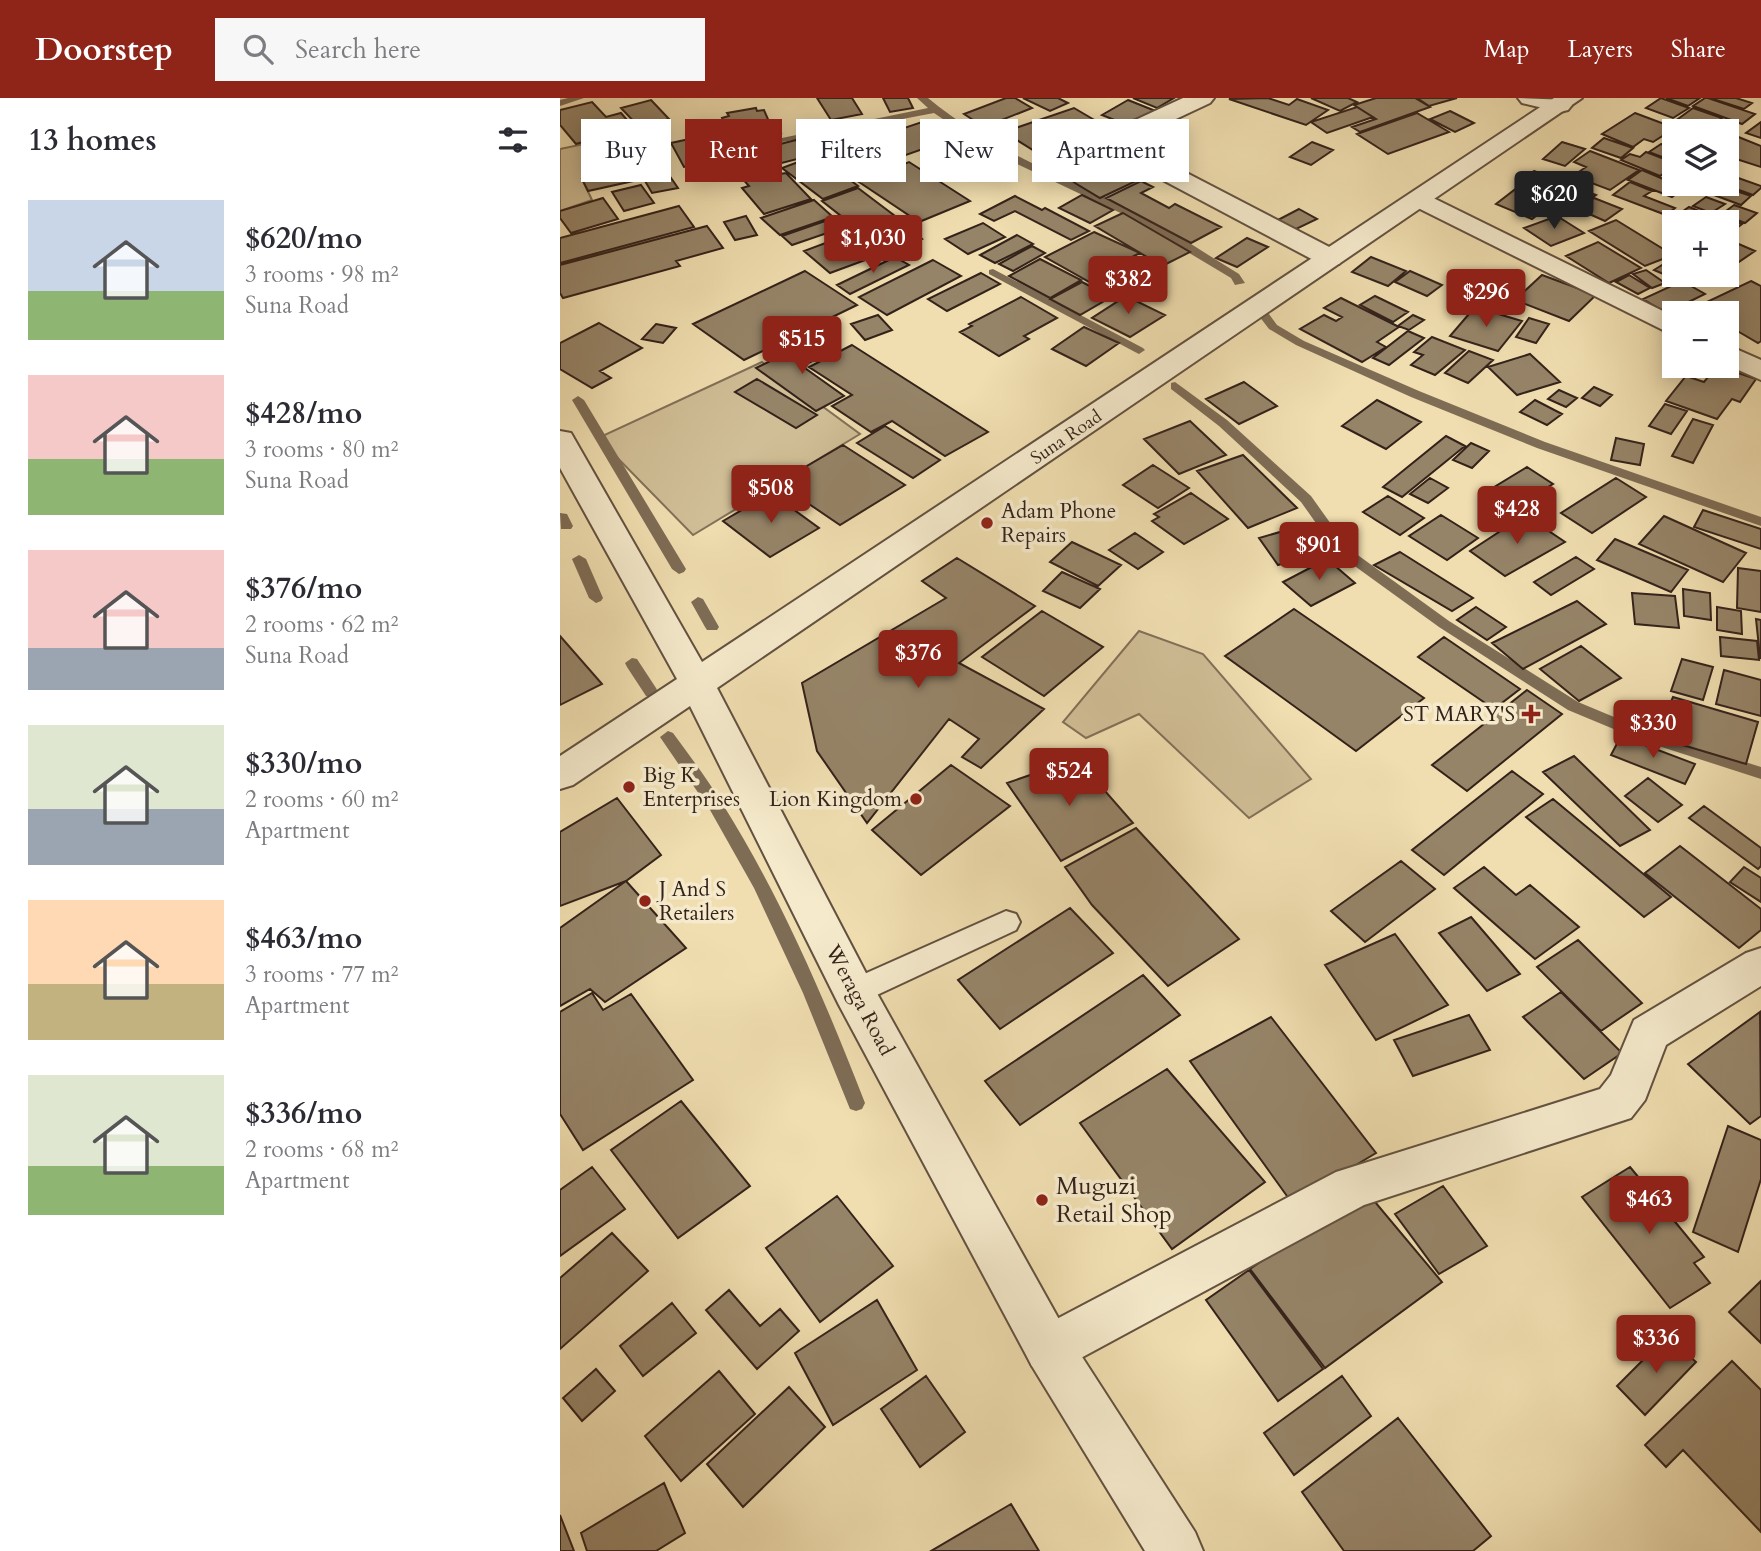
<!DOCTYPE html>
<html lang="en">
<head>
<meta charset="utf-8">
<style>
  :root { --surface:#fff; --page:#f7f7f7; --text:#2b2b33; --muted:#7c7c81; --accent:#8f2418 }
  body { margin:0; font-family:Cardo,serif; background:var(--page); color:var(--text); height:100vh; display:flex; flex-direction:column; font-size:26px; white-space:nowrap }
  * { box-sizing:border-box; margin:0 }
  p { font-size:23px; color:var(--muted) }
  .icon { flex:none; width:38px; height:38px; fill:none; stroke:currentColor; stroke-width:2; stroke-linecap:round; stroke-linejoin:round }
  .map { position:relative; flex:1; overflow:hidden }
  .panel { display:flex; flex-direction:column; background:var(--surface); width:560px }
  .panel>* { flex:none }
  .top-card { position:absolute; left:21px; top:21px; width:665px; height:63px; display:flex; gap:14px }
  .buttons { position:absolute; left:1102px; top:21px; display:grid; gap:14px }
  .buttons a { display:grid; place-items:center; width:77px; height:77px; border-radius:0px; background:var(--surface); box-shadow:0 4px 18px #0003; font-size:35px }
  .price { position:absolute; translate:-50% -60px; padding:0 16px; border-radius:7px; background:var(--accent); color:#fff; font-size:23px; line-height:46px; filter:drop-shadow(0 2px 4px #0008) }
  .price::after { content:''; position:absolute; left:50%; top:42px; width:21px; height:16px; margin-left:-10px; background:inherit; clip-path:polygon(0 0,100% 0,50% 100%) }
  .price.on { background:#222; color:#fff }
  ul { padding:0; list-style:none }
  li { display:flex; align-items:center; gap:21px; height:175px; padding:0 28px }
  li span { display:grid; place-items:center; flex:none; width:196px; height:140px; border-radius:0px; color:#555 }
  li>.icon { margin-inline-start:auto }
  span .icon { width:84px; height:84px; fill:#fffc; stroke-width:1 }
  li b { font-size:30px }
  h2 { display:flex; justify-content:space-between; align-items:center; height:84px; padding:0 28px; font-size:30px }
  .chip { padding:0 24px; border-radius:0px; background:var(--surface); box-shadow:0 4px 18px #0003; font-size:24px; line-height:63px }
  .chip.on { background:var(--accent); color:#fff }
  header { display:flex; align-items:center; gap:42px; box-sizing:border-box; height:98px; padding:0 35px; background:var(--accent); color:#fff }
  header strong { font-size:33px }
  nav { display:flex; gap:38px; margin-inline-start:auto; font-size:24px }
  .search { width:490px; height:63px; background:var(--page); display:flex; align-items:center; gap:18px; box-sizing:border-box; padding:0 24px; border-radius:0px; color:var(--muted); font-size:26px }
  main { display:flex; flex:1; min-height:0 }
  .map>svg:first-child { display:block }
  .green { fill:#d0be96; stroke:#827058; stroke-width:2 }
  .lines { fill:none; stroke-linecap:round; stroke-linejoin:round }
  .stream { fill:#7e6c55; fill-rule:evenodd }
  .building { fill:#968468; stroke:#34221a; stroke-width:2 }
  .service-casing { stroke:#635140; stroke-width:4 }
  .minor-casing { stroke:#635140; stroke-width:4 }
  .tertiary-casing { stroke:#635140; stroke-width:4 }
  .service { fill:#f5eacc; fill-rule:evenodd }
  .minor { fill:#f5eacc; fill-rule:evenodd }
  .tertiary { fill:#f5eacc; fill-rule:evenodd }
  .poi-dot { fill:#8f2418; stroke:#f5eacc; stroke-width:2.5 }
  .labels { text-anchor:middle; stroke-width:7; stroke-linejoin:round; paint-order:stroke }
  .far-street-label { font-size:18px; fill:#34221a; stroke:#f5eacc }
  .poi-label { font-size:21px; fill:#34221a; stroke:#f5eacc; text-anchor:start }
  .street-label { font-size:21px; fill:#34221a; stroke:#f5eacc }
  .near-poi-label { font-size:24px; fill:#34221a; stroke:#f5eacc; text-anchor:start }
</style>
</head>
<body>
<header>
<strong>Doorstep</strong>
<div class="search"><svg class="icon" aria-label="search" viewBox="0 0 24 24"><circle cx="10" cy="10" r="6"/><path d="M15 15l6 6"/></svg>Search here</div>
<nav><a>Map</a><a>Layers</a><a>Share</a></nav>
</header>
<main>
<section class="panel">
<h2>13 homes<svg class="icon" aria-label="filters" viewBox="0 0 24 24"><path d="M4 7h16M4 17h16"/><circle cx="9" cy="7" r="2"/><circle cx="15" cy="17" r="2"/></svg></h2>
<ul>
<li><span style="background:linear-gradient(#c9d6e8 65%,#8fb573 0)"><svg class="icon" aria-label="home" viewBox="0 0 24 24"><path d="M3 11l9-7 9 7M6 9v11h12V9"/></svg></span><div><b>$620/mo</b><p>3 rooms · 98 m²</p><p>Suna Road</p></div></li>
<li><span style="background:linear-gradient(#f6c9c9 60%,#8fb573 0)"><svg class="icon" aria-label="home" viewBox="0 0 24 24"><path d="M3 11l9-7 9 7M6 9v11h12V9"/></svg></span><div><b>$428/mo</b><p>3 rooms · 80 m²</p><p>Suna Road</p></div></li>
<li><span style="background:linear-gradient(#f6c9c9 70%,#9aa5b1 0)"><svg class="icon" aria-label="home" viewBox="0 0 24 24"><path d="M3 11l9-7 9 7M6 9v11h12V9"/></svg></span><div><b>$376/mo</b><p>2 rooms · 62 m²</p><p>Suna Road</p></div></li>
<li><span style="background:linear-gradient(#dfe7d0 60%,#9aa5b1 0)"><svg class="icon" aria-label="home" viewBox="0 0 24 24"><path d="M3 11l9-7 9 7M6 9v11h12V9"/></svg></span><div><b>$330/mo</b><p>2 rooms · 60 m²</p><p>Apartment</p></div></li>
<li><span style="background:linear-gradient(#ffd9b3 60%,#c2b280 0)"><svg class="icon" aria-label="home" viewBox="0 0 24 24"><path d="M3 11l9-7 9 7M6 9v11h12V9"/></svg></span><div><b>$463/mo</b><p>3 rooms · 77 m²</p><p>Apartment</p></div></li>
<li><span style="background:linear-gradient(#dfe7d0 65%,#8fb573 0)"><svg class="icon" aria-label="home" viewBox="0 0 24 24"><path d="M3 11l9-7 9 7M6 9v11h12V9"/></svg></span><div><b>$336/mo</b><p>2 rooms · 68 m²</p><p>Apartment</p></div></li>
</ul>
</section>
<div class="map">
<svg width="1201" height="1453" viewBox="0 0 1201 1453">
  <rect width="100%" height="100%" fill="#f0deb0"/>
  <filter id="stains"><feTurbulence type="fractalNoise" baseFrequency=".00286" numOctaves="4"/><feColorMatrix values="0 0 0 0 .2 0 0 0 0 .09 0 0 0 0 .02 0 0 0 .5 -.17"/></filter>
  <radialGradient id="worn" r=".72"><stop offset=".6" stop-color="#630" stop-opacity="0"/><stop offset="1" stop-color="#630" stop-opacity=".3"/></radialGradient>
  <path class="green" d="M57 39 60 43 31 54 50 70 22 81 32 102 0 113V51Z
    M202 264 300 336 133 437 38 340Z
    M579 533 643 556 751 681 689 720 579 616 526 640 503 624Z"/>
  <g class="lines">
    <path class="stream" d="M8 0H24L0 8V2Z
      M357 0H368C429 51 502 78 573 113 610 131 644 155 679 176L685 185 675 187 671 180 569 119 432 54 374 15 217 45 212 42 368 10Z
      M433 171 583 250 585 252 579 256 575 254 429 176V172Z
      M705 215 709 216 717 227 744 243 859 293 985 344 1201 419V428L977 350 851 299 736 247 709 231 699 218Z
      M615 284 667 322 751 398 788 450 889 523 1018 604 1090 634 1201 669V681L1080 642 1008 612 879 529 778 456 741 404 659 328 611 291V285Z
      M18 298 24 302 126 471 124 474 119 476 112 471 12 302Z
      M0 415 7 416 13 428 11 431H1Z
      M19 457 26 461 43 500 41 503 36 505 29 500 12 461Z
      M138 499 143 501 159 529 157 532H147L145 529 131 504Z
      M72 560 77 561 96 590 98 594 96 598H86L67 569 65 565Z
      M108 633 113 635C130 658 147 681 162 705 221 799 265 902 305 1005L302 1011 296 1013 290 1011 243 895 194 790 150 712 100 639Z"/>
  </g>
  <path class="building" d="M257 0H292L302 16 271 22Z
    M323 0H348L353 10 330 14Z
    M446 0H455L472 10 424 29 404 16Z
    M463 0H498L508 5 490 13Z
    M573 0H614L597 10Z
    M708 0 729 7 737 1 768 12 746 27 669 1Z
    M751 0H788L797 4 780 13Z
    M816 0H855L870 9 800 34 792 29 816 21 794 7Z
    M857 0H897L869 8Z
    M1101 0 1129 10 1113 20 1086 10Z
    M1106 0H1140L1128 8Z
    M1145 0H1148L1195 16 1182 26 1133 8Z
    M1150 0H1176L1192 5 1184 11Z
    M91 2 109 21 79 29 61 10Z
    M568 2 598 14 572 29 542 17Z
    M32 4 46 19 61 15 73 29 16 46 0 27V12Z
    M797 9 813 19 767 35 751 24Z
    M196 10 197 13 204 12 210 26 216 25 221 35 173 45 162 20 169 18 167 15Z
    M514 10 548 30 479 56 444 34Z
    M1133 10 1162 20 1146 31 1118 21Z
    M890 13 914 25 895 34 870 21Z
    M857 15 889 34 828 56 797 36Z
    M1075 15 1115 30 1093 44 1084 41 1073 49 1042 36Z
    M368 22 394 40 346 57 320 38Z
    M317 23 326 34 303 40 294 29Z
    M1201 24V40L1186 35Z
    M290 30 337 66 299 79 253 43Z
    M78 32 99 52 43 69 28 51 59 42 55 38Z
    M1171 36 1201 48V69L1167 58V39Z
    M148 37 161 62 124 69 111 45Z
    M208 39 212 48 169 56 165 47Z
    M1044 40 1073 50 1061 60 1032 50Z
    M236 42 249 58 186 74 182 67 170 70 166 65 177 62 174 58Z
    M752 44 773 52 751 67 730 59Z
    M1002 44 1025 51 1005 68 983 61Z
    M1101 46 1115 51V64L1089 54Z
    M1030 53 1079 72 1050 92 1013 78 1026 69 1014 64Z
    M1086 54 1115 65V67L1100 78 1061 62 1070 56 1080 59Z
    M257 57 298 88 263 101 222 70Z
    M555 57 591 76 540 100 505 79Z
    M349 64 410 103 359 124 299 84Z
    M90 66 96 78 28 93 22 81Z
    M214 69 220 76 226 75 251 101 204 116 182 90 189 88 181 79Z
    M1082 72 1115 86 1125 89 1112 99 1068 82Z
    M974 73 1036 97 1023 106 960 82Z
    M1167 76 1201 88V90L1193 97 1162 86H1167Z
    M109 77 118 90 92 95 85 83Z
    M581 83 593 89 581 95 609 110 615 106 661 129 631 145 546 100Z
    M1070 84 1092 93 1084 98 1115 110 1106 117 1053 97Z
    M962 86 999 100 972 121 936 106Z
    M1141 86H1156L1191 98 1181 107 1135 90Z
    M81 87 94 105 64 113 52 94Z
    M298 90 335 118 299 132 262 103Z
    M522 97 553 112 530 125 499 110Z
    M455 98 482 112 485 110 529 133 511 142 455 113 434 123 420 116Z
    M1146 99 1165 106 1151 115 1133 108Z
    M43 100 58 121 11 135 0 120V113Z
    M1034 100 1062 111 1045 123 1018 111Z
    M254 102 273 119 220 137 201 120Z
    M1174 107 1197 115 1185 125 1162 116Z
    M119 108 134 129 0 165V140Z
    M1129 109 1152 118 1138 124 1119 116Z
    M739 111 757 121 732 133 714 124Z
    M563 115 630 154 602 168 535 128Z
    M186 118 197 137 175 142 164 124Z
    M997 118 1024 135 991 148 964 130Z
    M1161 118 1182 126 1169 136 1167 124H1152Z
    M335 119 362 141 270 175 244 153Z
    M268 122 279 131 232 147 222 138Z
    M1056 122 1113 157 1085 168 1029 133Z
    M423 125 445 139 408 156 385 141Z
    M147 128 163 150 116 163 120 168 3 200 0 195V167Z
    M534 134 580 155 562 164 568 167 533 186 485 159Z
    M457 137 473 146 435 165 420 157Z
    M687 140 708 149 677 169 656 160Z
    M1167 141 1195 153 1167 172Z
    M1038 144 1081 170 1049 185 1006 158Z
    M472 148 485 155 453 173 439 166Z
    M335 159 349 167 290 196 277 187Z
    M811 159 846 173 828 188 792 174Z
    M1115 159V177H1122L1115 181 1094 172Z
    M480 161 521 182 490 200 449 178Z
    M373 162 401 178 327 217 299 199Z
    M1086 172 1105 185 1092 190 1073 176Z
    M245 173 297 207 184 262 133 226Z
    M850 173 882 187 867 198 835 184Z
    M421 175 440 186 387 213 368 201Z
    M982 177 1036 197 1009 223 955 202Z
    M1069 177 1090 190 1078 196 1056 184Z
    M1122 183 1145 196 1106 215 1083 201Z
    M1191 183 1201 188V243L1198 245 1174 231 1167 234V215H1140L1132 211Z
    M522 184 551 199 520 217 490 201Z
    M566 198 605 217 570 239 532 220Z
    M815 198 848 214 833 224 800 207Z
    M461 199 497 220 464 238 469 241 439 258 400 234 412 228 409 226Z
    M781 200 839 229 817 244 826 249 802 264 740 231 764 217 776 223 782 219 764 210Z
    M915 209 962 223 938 253 890 238Z
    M318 217 332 232 305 242 291 226Z
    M853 217 864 222 849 232 838 228Z
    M969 220 989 226 976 245 956 239Z
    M39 225 82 250 40 273 51 280 32 290 0 271V245Z
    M96 226 116 230 103 245 82 241Z
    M524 229 559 245 526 268 492 251Z
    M848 233 864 240 829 267 813 260Z
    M872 239 905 252 875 277 851 267 863 257 854 254Z
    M253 242 271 254 242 268 284 298 256 313 196 270Z
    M292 247 428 334 385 358 332 323 311 334 272 308 292 297 249 269Z
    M909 253 933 262 908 285 885 275Z
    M970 256 1000 284 957 297 928 269Z
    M1157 268 1196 281 1180 304 1172 301 1157 321 1106 303 1126 278 1144 284Z
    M197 281 257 317 236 330 175 294Z
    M684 284 717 308 679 326 646 301Z
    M1034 289 1052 297 1040 308 1022 300Z
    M999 292 1017 300 1006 309 988 301Z
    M817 302 861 324 826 351 782 328Z
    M975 302 1002 316 987 327 960 314Z
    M1105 306 1127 313 1111 336 1089 328Z
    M1133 321 1153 327 1133 365 1112 358Z
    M630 323 666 357 619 376 584 341Z
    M325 328 380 362 353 380 297 345Z
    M886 338 905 348 842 399 823 389Z
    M1056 340 1084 346 1080 367 1051 362Z
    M911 345 929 353 912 370 893 362Z
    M283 347 345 387 280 427 218 385Z
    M683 357 737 410 688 430 637 373Z
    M593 367 629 390 598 410 563 387Z
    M967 369 993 386 952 411 926 394Z
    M870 380 888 390 868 405 850 396Z
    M1056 380 1086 399 1032 435 1001 415Z
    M211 395 259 430 210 459 163 423Z
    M631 395 668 421 624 446 592 423 599 419 594 416Z
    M828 398 864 420 840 437 803 414Z
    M1143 412 1201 431V451L1134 429Z
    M881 417 918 440 887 462 849 438Z
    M965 417 1005 444 945 478 910 453Z
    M1104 418 1186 455 1163 484 1079 446Z
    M741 428 760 454 718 467 699 440Z
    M575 435 603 454 578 471 549 452Z
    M1055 441 1128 472 1111 494 1037 462Z
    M512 444 561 467 538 488 490 464Z
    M840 454 913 500 892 513 814 467Z
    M1016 459 1034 471 991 497 974 484Z
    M397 460 475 508 399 565 484 611 421 670 402 659 419 641 389 621 307 725 257 653 242 585 386 500 362 483Z
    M767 461 795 485 751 508 723 484Z
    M1178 470 1201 473V514L1177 510Z
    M502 474 540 491 520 510 483 493Z
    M1123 491 1150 495 1151 522 1124 518Z
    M1072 495 1115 498 1119 530 1075 526Z
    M1017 503 1046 526 963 571 932 545Z
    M916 509 946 529 927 542 897 522Z
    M1157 509 1181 513 1182 536 1157 532Z
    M734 511 864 600 796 653 665 558Z
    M482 513 543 549 484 598 422 559Z
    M1196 521 1201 522V560L1200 559Z
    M0 538 42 586 0 607Z
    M884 539 960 591 934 611 858 559Z
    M1160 539 1197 543 1199 562 1161 558Z
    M1021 548 1061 580 1019 603 980 571Z
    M1122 561 1153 569 1143 602 1111 593Z
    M1164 572 1201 582V618L1156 606Z
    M967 592 1002 616 907 693 872 667Z
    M1113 599 1198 624 1186 666 1096 639Z
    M1061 638 1135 666 1125 686 1051 657Z
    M1014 658 1090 732 1060 748 983 674Z
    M517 661 573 725 501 763 447 685Z
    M391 667 450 708 361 777 312 732Z
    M952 673 983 696 884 777 852 752Z
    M1088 680 1122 707 1098 724 1065 698Z
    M57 700 101 757 66 783 0 808V734Z
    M993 701 1111 799 1084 819 966 719Z
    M1144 708 1201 750V768L1198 771 1129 720Z
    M576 730 679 841 608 888 532 807 505 769Z
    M1120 748 1201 811V832L1179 850 1085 775Z
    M841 763 875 791 805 844 771 813Z
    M924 769 956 797 970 787 1019 829 975 861 894 790Z
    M1184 769 1201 780V804L1170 784Z
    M66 783 126 850 45 904 30 891 0 908V830Z
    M510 810 553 855 440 931 398 882Z
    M911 819 960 876 927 893 879 835Z
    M835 836 888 907 816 942 765 867Z
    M1018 842 1082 905 1041 933 977 869Z
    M583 877 620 917 460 1027 425 983Z
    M1001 894 1062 955 1024 981 963 919Z
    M32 895 43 912 71 896 133 982 23 1052 0 1016V914Z
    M1200 914 1201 1018 1190 1026 1128 966Z
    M909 917 930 952 853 978 834 942Z
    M711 919 816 1055 732 1105 630 963Z
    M607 971 705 1084 612 1151 520 1025Z
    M121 1003 190 1088 118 1140 51 1052Z
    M1168 1028 1201 1042V1081L1178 1154 1133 1134Z
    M32 1069 65 1111 0 1158V1092Z
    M1070 1069 1144 1159 1134 1165 1150 1185 1110 1210 1022 1099Z
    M883 1088 927 1148 879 1176 835 1116Z
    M805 1092 882 1184 765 1270 690 1171Z
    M277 1098 333 1168 260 1224 206 1150Z
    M52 1135 88 1173 0 1251V1180Z
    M689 1172 763 1271 718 1303 646 1202Z
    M1201 1183V1245L1169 1214Z
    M169 1192 200 1228 220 1211 239 1233 197 1271 146 1212Z
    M317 1202 357 1272 273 1327 235 1255Z
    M112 1205 136 1235 83 1278 60 1248Z
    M1107 1238 1136 1264 1085 1317 1057 1288Z
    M1172 1263 1201 1292V1434L1123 1352 1106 1369 1085 1347Z
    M36 1271 55 1293 22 1323 3 1300Z
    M159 1273 195 1316 121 1383 85 1338Z
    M366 1278 405 1334 360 1369 321 1311Z
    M782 1278 811 1318 734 1377 704 1335Z
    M229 1289 265 1329 183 1409 147 1366Z
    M838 1320 931 1438 913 1453H784L742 1394Z
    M104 1385 125 1435 96 1453H27L21 1435Z
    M451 1406 479 1453H371Z
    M0 1417 14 1453H0Z"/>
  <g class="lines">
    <defs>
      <path id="service" d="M446 813 456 816 460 824 456 832 304 903 294 906 284 903 280 894 284 885Z"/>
      <path id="minor" d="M623 0H654L650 5 567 44 779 154 783 160 779 166H761L548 53 496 77H478L475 72 478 67Z
        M958 0 1008 2 1012 7 1008 12 1000 14 962 5Z
        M859 93 1115 219V238L850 106 846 101 850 96Z
        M1167 247 1201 262V282L1167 267Z
        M1201 850V888L1106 947 1085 1002 1071 1020 804 1107 506 1268 489 1276 472 1268 464 1251 472 1234 776 1074 1040 991 1051 977 1074 922 1186 855Z"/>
      <path id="tertiary" d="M994 0H1022L157 590 309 881 506 1234 635 1434 643 1453H585L472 1268 279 907 130 608 13 687 0 691V658L117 581 0 370V333L11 335 15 342 142 564Z"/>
    </defs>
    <use href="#service" class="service-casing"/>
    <use href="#minor" class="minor-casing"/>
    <use href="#tertiary" class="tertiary-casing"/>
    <use href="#service" class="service"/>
    <use href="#minor" class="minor"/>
    <use href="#tertiary" class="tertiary"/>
  </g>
  <g class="poi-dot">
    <circle cx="427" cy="425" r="7"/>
    <path d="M967.5 605.5h7v7h7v7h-7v7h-7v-7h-7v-7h7z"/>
    <circle cx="69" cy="689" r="7"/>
    <circle cx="356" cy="701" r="7"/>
    <circle cx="85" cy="803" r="7"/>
    <circle cx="482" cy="1102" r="7"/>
  </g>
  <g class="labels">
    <g class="far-street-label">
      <text transform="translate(506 339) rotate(-34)" y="6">Suna Road</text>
    </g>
    <g class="poi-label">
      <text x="441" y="420">Adam Phone<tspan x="441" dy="24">Repairs</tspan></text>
      <text x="955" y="623" text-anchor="end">ST MARY'S</text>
      <text x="83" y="684">Big K<tspan x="83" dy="24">Enterprises</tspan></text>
      <text x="342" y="708" text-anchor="end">Lion Kingdom</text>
      <text x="99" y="798">J And S<tspan x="99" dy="24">Retailers</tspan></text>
    </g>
    <g class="street-label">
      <text transform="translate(300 902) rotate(62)" y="7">Weraga Road</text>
    </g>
    <g class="near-poi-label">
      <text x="496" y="1096">Muguzi<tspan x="496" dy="28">Retail Shop</tspan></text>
    </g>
  </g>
  <rect width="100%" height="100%" filter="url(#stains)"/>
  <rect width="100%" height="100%" fill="url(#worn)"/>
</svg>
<div class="buttons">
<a><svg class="icon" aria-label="layers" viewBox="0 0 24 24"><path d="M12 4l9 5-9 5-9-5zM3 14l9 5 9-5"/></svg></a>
<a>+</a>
<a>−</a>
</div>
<b class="price on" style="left:994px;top:133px">$620</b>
<b class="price" style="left:313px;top:177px">$1,030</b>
<b class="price" style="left:568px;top:218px">$382</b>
<b class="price" style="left:926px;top:231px">$296</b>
<b class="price" style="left:242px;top:278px">$515</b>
<b class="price" style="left:211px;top:427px">$508</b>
<b class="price" style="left:957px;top:448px">$428</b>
<b class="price" style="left:759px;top:484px">$901</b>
<b class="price" style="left:358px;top:592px">$376</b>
<b class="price" style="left:1093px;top:662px">$330</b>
<b class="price" style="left:509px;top:710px">$524</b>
<b class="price" style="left:1089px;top:1138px">$463</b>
<b class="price" style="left:1096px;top:1277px">$336</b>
<div class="top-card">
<a class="chip">Buy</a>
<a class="chip on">Rent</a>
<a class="chip">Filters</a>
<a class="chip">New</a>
<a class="chip">Apartment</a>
</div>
</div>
</main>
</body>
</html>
